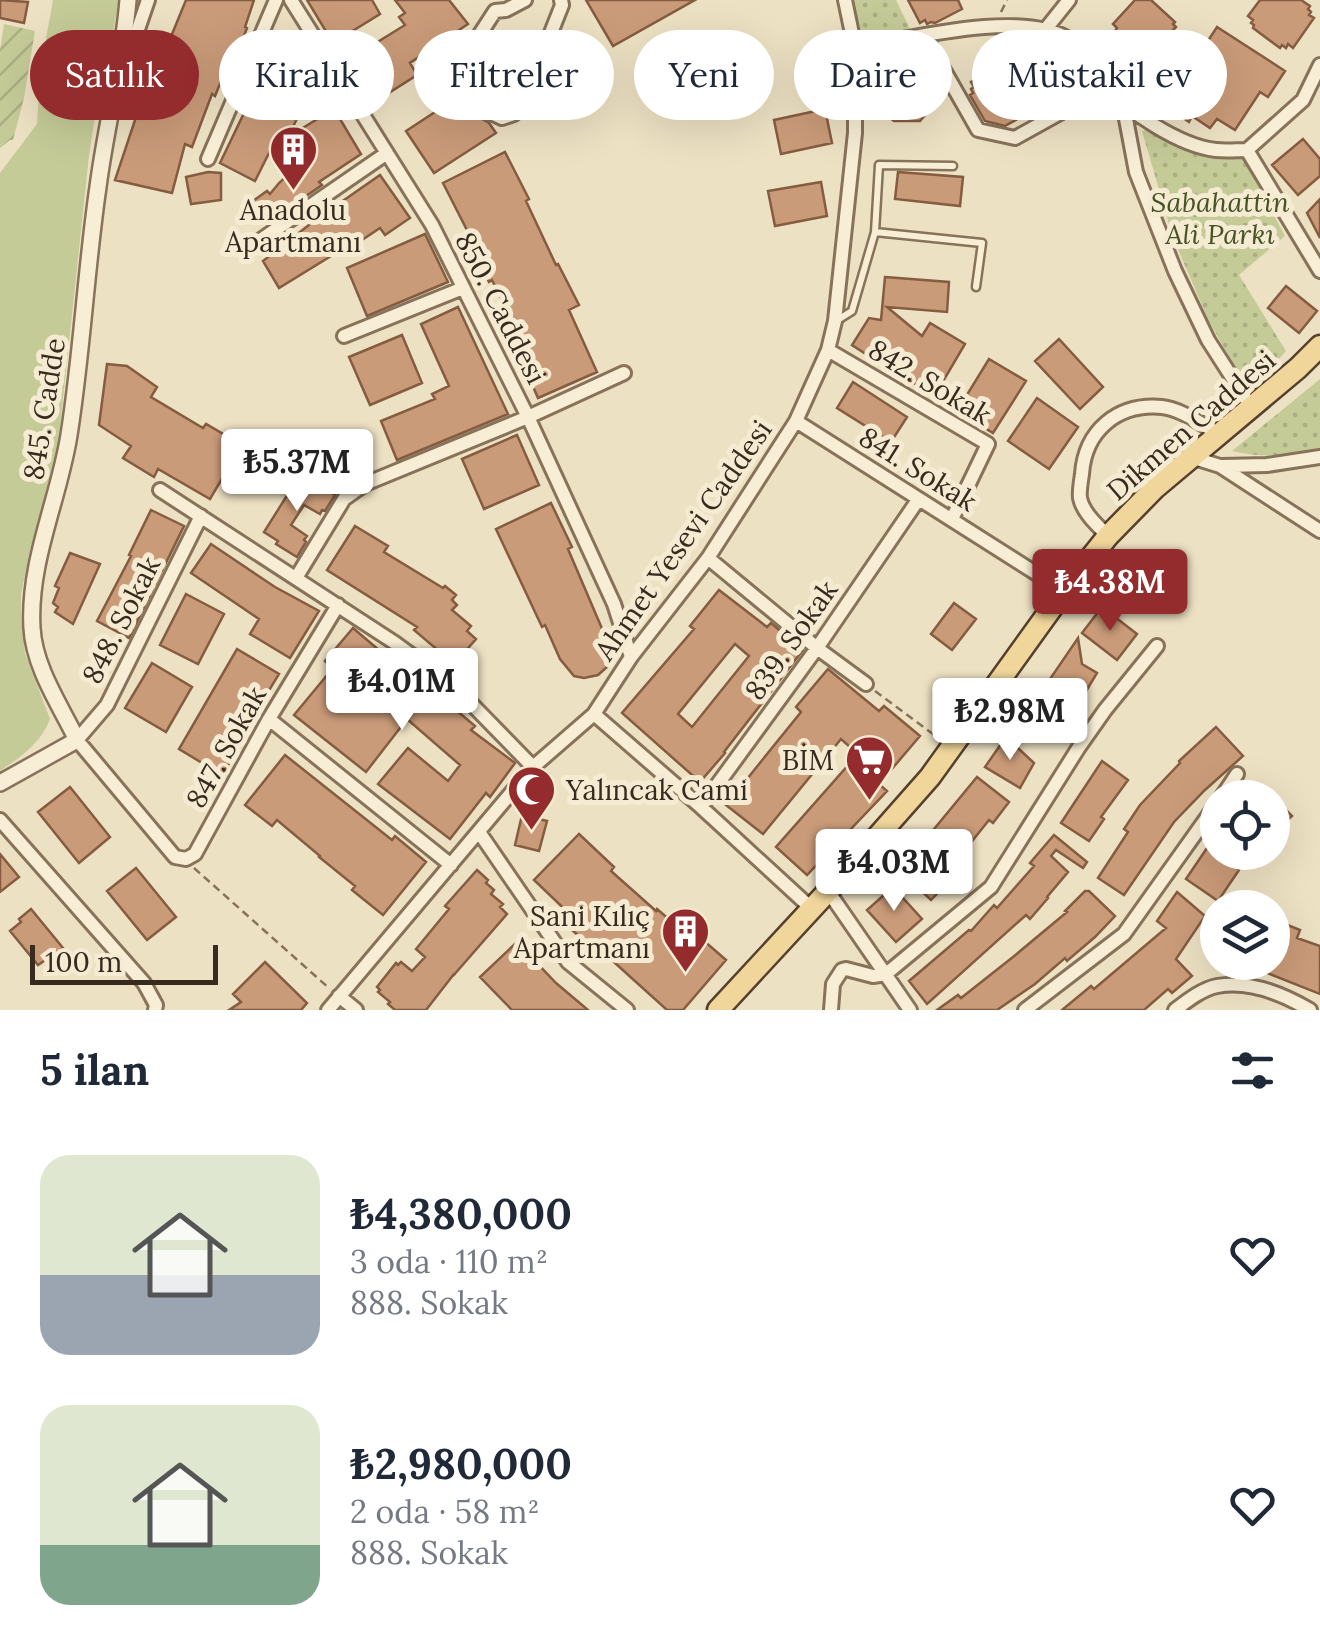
<!DOCTYPE html>
<html lang="tr">
<head>
<meta charset="utf-8">
<style>
  :root { --surface:#fff; --page:#f6f6f7; --text:#1f2937; --muted:#747a83; --accent:#942b2c }
  body { margin:0; font-family:Lora,serif; background:var(--page); color:var(--text); height:100vh; display:flex; flex-direction:column; font-size:38px; white-space:nowrap }
  * { box-sizing:border-box; margin:0 }
  p { font-size:32px; color:var(--muted) }
  .icon { flex:none; width:55px; height:55px; fill:none; stroke:currentColor; stroke-width:2; stroke-linecap:round; stroke-linejoin:round }
  .map { position:relative; height:1010px; overflow:hidden }
  .sheet { display:flex; flex-direction:column; background:var(--surface); flex:1 }
  .sheet>* { flex:none }
  .hud { position:absolute; left:30px; top:30px; width:1260px; height:90px; display:flex; gap:20px }
  .buttons { position:absolute; left:1200px; top:780px; display:grid; gap:20px }
  .buttons a { display:grid; place-items:center; width:90px; height:90px; border-radius:50%; background:var(--surface); box-shadow:0 10px 40px #0002; font-size:50px }
  .scale { position:absolute; left:30px; bottom:25px; width:188px; box-sizing:border-box; padding-left:10px; border:5px solid #372a1e; border-top:0; font-size:28px; line-height:35px; white-space:nowrap; color:#372a1e; -webkit-text-stroke:8px #f5ebd2; paint-order:stroke }
  .price { position:absolute; translate:-50% -85px; padding:0 22px; border-radius:10px; background:#fff; color:#222; font-size:32px; line-height:65px; filter:drop-shadow(0 2px 5px #0008) }
  .price::after { content:''; position:absolute; left:50%; top:60px; width:30px; height:22px; margin-left:-15px; background:inherit; clip-path:polygon(0 0,100% 0,50% 100%) }
  .price.on { background:var(--accent); color:#fff }
  ul { padding:0; list-style:none }
  li { display:flex; align-items:center; gap:30px; height:250px; padding:0 40px }
  li span { display:grid; place-items:center; flex:none; width:280px; height:200px; border-radius:30px; color:#555 }
  li>.icon { margin-inline-start:auto }
  span .icon { width:120px; height:120px; fill:#fffc; stroke-width:1 }
  li b { font-size:42px }
  h2 { display:flex; justify-content:space-between; align-items:center; height:120px; padding:0 40px; font-size:42px }
  .tag { padding:0 35px; border-radius:45px; background:var(--surface); box-shadow:0 10px 40px #0002; font-size:35px; line-height:90px }
  .tag.on { background:var(--accent); color:#fff }
  .map>svg:first-child { display:block }
  .grass { fill:#c5cb97 }
  .park { fill:url(#park-dots) }
  .garden { fill:url(#garden-furrows) }
  .building { fill:#ca9b79; stroke:#855c40; stroke-width:2.5; fill-rule:evenodd }
  .lines { fill:none; stroke-linecap:round; stroke-linejoin:round }
  .service-casing { stroke:#87725a; stroke-width:11 }
  .minor-casing { stroke:#87725a; stroke-width:18 }
  .tertiary-casing { stroke:#87725a; stroke-width:20 }
  .primary-casing { stroke:#55402e; stroke-width:25 }
  .path { stroke:#87725a; stroke-width:2.5; stroke-dasharray:8 5; stroke-linecap:butt }
  .service { stroke:#f8eed6; stroke-width:6 }
  .minor { stroke:#f8eed6; stroke-width:12 }
  .tertiary { stroke:#f8eed6; stroke-width:15 }
  .primary { stroke:#f0d69b; stroke-width:20 }
  .labels { text-anchor:middle; stroke-width:10; stroke-linejoin:round; paint-order:stroke }
  .park-label { font-size:28px; font-style:italic; fill:#475325; stroke:#f5ebd2 }
  .poi-label { font-size:28px; fill:#372a1e; stroke:#f5ebd2; text-anchor:end }
  .street-label { font-size:28px; fill:#372a1e; stroke:#f5ebd2 }
</style>
</head>
<body>
<div class="map">
<svg width="1320" height="1010" viewBox="0 0 1320 1010">
  <defs>
    <pattern id="park-dots" width="8" height="8" patternUnits="userSpaceOnUse" patternTransform="scale(2.5)"><rect width="8" height="8" fill="#c5cb97"/><path d="M2 2h.1M6 6h.1" fill="none" stroke="#aaae82" stroke-width="1.8" stroke-linecap="round"/></pattern>
    <pattern id="garden-furrows" width="10" height="10" patternUnits="userSpaceOnUse" patternTransform="scale(2.5)"><rect width="10" height="10" fill="#c5cb97"/><path d="M-1 1l2-2M0 10L10 0M9 11l2-2" fill="none" stroke="#aaae82"/></pattern>
  </defs>
  <rect width="100%" height="100%" fill="#ede1c3"/>
  <path class="grass" d="M53 0H119L113 32 105 50 89 156 58 446 29 555 21 595V617L25 653 50 719C41 743 21 757 0 771V173L37 124 40 71Z"/>
  <path class="park" d="M852 0H896L911 31 872 39 859 28Z
    M1149 128 1154 133C1182 148 1210 163 1243 156L1285 236 1239 275 1286 351 1256 385 1234 366 1208 319 1173 238 1142 131Z
    M1320 379V448C1290 457 1262 458 1232 451Z"/>
  <path class="garden" d="M4 24 35 31 24 98 13 140H10L0 148V50Z"/>
  <path class="building" d="M0 0 28 2 24 23 0 18Z
    M186 0H254L245 27 247 28 235 58 231 57 215 96 212 94 192 147 185 144 172 193 115 180 148 81 152 83Z
    M307 0H372L380 14 333 43Z
    M395 0H449L468 24 410 63 417 75 373 103 347 61 405 25 399 17 405 13Z
    M586 0H695L613 46Z
    M908 0H958L962 9 935 23 931 22 927 24 925 20 920 23Z
    M1135 0H1151L1175 22 1173 24 1176 27 1173 30 1178 34 1153 61 1149 57 1147 60 1143 57 1141 59 1116 36 1118 34 1115 31 1117 28 1113 24Z
    M1260 0H1301L1310 6 1308 9 1311 12 1309 15 1314 18 1293 48 1288 44 1286 48 1282 45 1280 48 1253 28 1254 25 1251 23 1253 20 1248 16Z
    M1217 27 1285 71 1268 97 1260 92 1235 130 1217 119 1210 128 1192 116 1189 122 1170 109 1173 106 1155 95 1173 67 1189 77 1203 55 1200 53Z
    M282 34 296 40 293 46 301 50 298 54 305 57 303 61 308 63 306 69 312 72 310 78 316 82 317 87 311 100 307 98 289 135 280 131 255 181 220 163Z
    M1002 65 1005 70 1014 68 1031 99 1028 101 1031 105 1027 106 1030 112 1005 126 985 121 970 95 973 93 971 89 974 87 971 82Z
    M896 76 906 79 927 77 938 100 920 121H894L890 118 883 99Z
    M464 93 481 118 489 123 496 133 434 173 406 131Z
    M334 109 361 154 319 182 322 185 271 220 253 201 267 191 270 194 279 183 312 153 296 132Z
    M825 109 832 143 781 154 774 120Z
    M1303 139 1320 159V176L1298 195 1272 165Z
    M505 152 529 199 526 201 556 265 558 264 579 305 569 310 597 372 538 398 518 352 526 348 492 280 489 282 470 243 473 242 443 183Z
    M208 172 221 173V200L191 204 186 177Z
    M898 172 963 177 960 206 895 199Z
    M380 175 410 218 385 235 380 228 341 254 336 253 279 288 263 261 314 221Z
    M821 182 827 216 775 226 768 191Z
    M1320 199V238L1307 213Z
    M425 234 448 282 367 316 347 268Z
    M885 277 949 282 947 312 887 307 922 336 930 323 965 344 935 395 892 371 852 345 869 318 881 320Z
    M1286 286 1317 311 1299 333 1268 308Z
    M458 307 508 414 397 460 381 421 435 399 432 394 449 386 421 324Z
    M402 335 422 383 370 405 349 357Z
    M1059 339 1103 387 1080 409 1035 361Z
    M989 359 1026 381 993 433 957 411Z
    M107 364 127 366 157 387 151 397 203 428 206 424 242 445 210 499 158 469 154 477 123 458 131 446 99 425Z
    M853 382 907 417 891 442 837 408Z
    M1037 398 1078 427 1049 469 1008 441Z
    M517 435 539 485 484 509 462 459Z
    M300 475 335 495 325 511 322 510 320 514 304 505 291 525 307 536 304 540 306 542 297 557 276 544 278 541 264 532Z
    M551 503 572 547 568 549 606 638 610 656 608 666 598 675 584 678 574 676 560 659 545 625 542 627 496 529Z
    M151 510 184 526 129 638 97 621 131 556 129 555Z
    M355 526 388 546 384 552 443 588 445 586 456 595 452 600 457 605 452 610 471 626 467 631 476 639 454 664 414 630 417 627 327 570Z
    M211 544 275 587 319 611 290 658 250 634 259 619 191 573Z
    M70 553 100 564 73 624 55 612 58 607 53 603 59 588 55 586Z
    M719 590 767 627 771 623 803 650 724 752 725 753 700 782 622 713 694 629 690 626ZM735 644 749 656 692 727 678 714Z
    M186 594 224 614 198 664 160 645Z
    M954 603 976 619 952 650 931 634Z
    M1102 607 1137 634 1117 660 1082 633Z
    M353 628 440 702 443 699 475 726 471 730 515 763 490 797 486 793 450 839 378 784 408 748 448 781 460 765 407 719 366 772 294 715 333 668 325 661Z
    M1078 638 1082 664 1097 673 1082 698 1065 687 1059 688 1050 679Z
    M237 649 279 674 245 730 248 732 222 775 179 749Z
    M152 663 192 687 166 732 125 708Z
    M828 669 879 711 884 706 920 736 879 784 887 791 807 875 776 847 858 754 841 739 763 834 726 805 801 712 796 707Z
    M1036 696 1058 713 1040 741 1016 726Z
    M1216 727 1243 756 1205 790 1174 822 1124 895 1098 878 1128 832 1124 829 1140 805 1180 763 1179 761Z
    M1006 737 1034 763 1020 788 985 767Z
    M285 755 392 840 395 836 426 862 383 915 352 890 355 886 319 857 320 856 277 820 272 826 245 805Z
    M1102 761 1128 780 1101 817 1104 819 1089 841 1061 823Z
    M977 777 1009 802 993 823 989 820 949 870 955 875 931 900 899 870 932 836 930 834Z
    M70 787 110 837 79 863 38 812Z
    M1272 796 1292 816 1272 834Z
    M522 815 547 821 539 851 515 845Z
    M579 834 614 867 611 871 656 911 657 909 691 938 695 933 726 960 683 1010H667L605 954 603 957 572 930 578 922 534 880Z
    M1054 835 1087 862 1083 868 1056 850 1051 856 1068 872 1047 897 1048 898 1030 919 1026 915 927 1004 909 981 969 930 971 931 994 905 997 908 1034 866 1030 863Z
    M1207 848 1239 870 1218 901 1186 879Z
    M0 854 19 877 0 892Z
    M136 868 176 917 147 940 107 891Z
    M477 870 488 880 486 883 494 890 491 894 503 904 500 907 507 914 453 976 454 974 426 1010H395L388 1004 390 1002 378 992 380 990 377 987 396 963 398 965 401 962 412 971 425 957 416 949 449 909 445 906Z
    M893 887 922 919 896 942 867 910Z
    M1085 891H1089L1115 916 1095 937 1067 961 1065 958 1035 984 997 1010H937L958 995 961 998 1013 957 1067 912 1065 911Z
    M1177 892 1205 916 1176 959 1192 976 1172 993 1168 989 1144 1010H1062L1091 986 1094 989 1166 928 1157 921Z
    M31 909 63 948 38 965 10 931 21 922 19 919Z
    M1280 922 1300 930 1297 938 1320 946V994L1262 971 1265 962H1272V942Z
    M517 942 556 983 588 1010H512L480 977Z
    M265 962 307 1003 301 1010H229L241 1002 233 994Z"/>
  <g class="lines">
    <defs>
      <path id="service" d="M875 232 982 243 976 287
        M836 321 852 311 875 232 879 165 953 166"/>
      <path id="minor" d="M291 0 432 225 528 417 614 604 631 657
        M495 11 469 51 465 63 464 75 489 112 502 118 514 114 522 106 562 5 561 0
        M495 11 506 10 525 0
        M1045 30 1069 0
        M925 37 978 130 1015 138 1107 87
        M855 48C910 39 1018 10 1067 38 1080 45 1095 72 1105 85 1128 112 1180 146 1216 150 1226 151 1237 150 1247 150L1303 100 1320 65
        M124 70 148 0
        M1123 103 1136 172 1175 271 1208 340 1251 407
        M1247 150 1320 271
        M208 159 276 0
        M249 248 387 153
        M344 336 463 288
        M828 350 988 444 952 519
        M796 421 1064 591
        M1191 457 1220 466 1320 531
        M1222 466 1267 465 1320 457
        M160 490 395 643 455 687 533 767
        M201 516 107 705 77 740 175 857 186 859 195 854 269 719 338 605
        M1108 536C1098 526 1083 513 1080 498 1079 492 1081 481 1082 474 1085 431 1117 403 1162 407 1181 409 1201 424 1219 434
        M708 558 817 648 866 684
        M296 578 344 499 365 484 528 417 624 373
        M594 714 701 807 811 908
        M269 719 451 865
        M1221 798 1237 774
        M701 807 817 648 918 500
        M0 820 144 983 156 1005 155 1010
        M479 832 568 962 627 1010
        M828 891 910 1010
        M339 996 356 1010
        M328 1010 533 767 594 714 631 657 708 558 796 421 828 350 835 321 855 133V48L845 0
        M831 1010 833 984 842 970 846 969 873 976 886 974 991 887 1079 747 1105 710 1157 646
        M1025 1010 1124 934 1218 802
        M1175 1010C1187 1001 1202 989 1217 986 1250 980 1283 994 1310 1010"/>
      <path id="tertiary" d="M0 783 77 740C60 705 34 667 32 628 28 562 59 499 69 435 82 353 86 269 98 187 106 124 123 63 128 0"/>
      <path id="primary" d="M718 1010 855 862 930 777 1064 591 1108 536 1155 488 1298 368 1320 346"/>
    </defs>
    <use href="#service" class="service-casing"/>
    <use href="#minor" class="minor-casing"/>
    <use href="#tertiary" class="tertiary-casing"/>
    <use href="#primary" class="primary-casing"/>
    <path class="path" d="M1001 12 1007 0
      M875 691 937 737
      M194 868 330 989"/>
    <use href="#service" class="service"/>
    <use href="#minor" class="minor"/>
    <use href="#tertiary" class="tertiary"/>
    <use href="#primary" class="primary"/>
  </g>
  <defs>
    <symbol id="building-pin" viewBox="-11 -11 22 30"><path d="M0 17L-7.5 6A9.5 9.5 0 1 1 7.5 6Z" fill="#942b2c" stroke="#f5ebd2"/><path d="M-4-6H4V6H1V3H-1V6H-4ZM-2.5-4.3h1.7v1.8h-1.7ZM.8-4.3h1.7v1.8H.8ZM-2.5-1h1.7V.8h-1.7ZM.8-1h1.7V.8H.8Z" fill="#fff"/></symbol>
    <symbol id="supermarket-pin" viewBox="-11 -11 22 30"><path d="M0 17L-7.5 6A9.5 9.5 0 1 1 7.5 6Z" fill="#942b2c" stroke="#f5ebd2"/><path d="M-6-5.5h2.5l.6 2H6L4.5 2H-2.5L-4.4-4H-6ZM-1.5 3.2a1.3 1.3 0 1 0 .1 0ZM3 3.2a1.3 1.3 0 1 0 .1 0Z" fill="#fff"/></symbol>
    <symbol id="mosque-pin" viewBox="-11 -11 22 30"><path d="M0 17L-7.5 6A9.5 9.5 0 1 1 7.5 6Z" fill="#942b2c" stroke="#f5ebd2"/><path d="M3.5-4.9A6 6 0 1 0 3.5 4.9A5 5 0 1 1 3.5-4.9Z" fill="#fff"/></symbol>
  </defs>
  <g fill-rule="evenodd">
    <use href="#building-pin" x="266" y="122" width="55" height="75"/>
    <use href="#supermarket-pin" x="842" y="732" width="55" height="75"/>
    <use href="#mosque-pin" x="504" y="762" width="55" height="75"/>
    <use href="#building-pin" x="658" y="904" width="55" height="75"/>
  </g>
  <g class="labels">
    <g class="park-label">
      <text x="1220" y="212">Sabahattin<tspan x="1220" dy="32">Ali Parkı</tspan></text>
    </g>
    <g class="poi-label">
      <text x="293" y="220" text-anchor="middle">Anadolu<tspan x="293" dy="32">Apartmanı</tspan></text>
      <text x="834" y="770">BİM</text>
      <text x="566" y="800" text-anchor="start">Yalıncak Cami</text>
      <text x="650" y="926">Sani Kılıç<tspan x="650" dy="32">Apartmanı</tspan></text>
    </g>
    <g class="street-label">
      <text transform="translate(501 308) rotate(63)" y="10">850. Caddesi</text>
      <text transform="translate(930 382) rotate(31)" y="10">842. Sokak</text>
      <text transform="translate(44 409) rotate(-81)" y="10">845. Cadde</text>
      <text transform="translate(1191 425) rotate(-41)" y="10">Dikmen Caddesi</text>
      <text transform="translate(918 469) rotate(32)" y="10">841. Sokak</text>
      <text transform="translate(683 540) rotate(-55)" y="10">Ahmet Yesevi Caddesi</text>
      <text transform="translate(121 620) rotate(-63)" y="10">848. Sokak</text>
      <text transform="translate(791 640) rotate(-55)" y="10">839. Sokak</text>
      <text transform="translate(226 747) rotate(-61)" y="10">847. Sokak</text>
    </g>
  </g>
</svg>
<div class="buttons">
<a><svg class="icon" aria-label="locate" viewBox="0 0 24 24"><circle cx="12" cy="12" r="6"/><path d="M12 2v4M12 18v4M2 12h4M18 12h4"/></svg></a>
<a><svg class="icon" aria-label="layers" viewBox="0 0 24 24"><path d="M12 4l9 5-9 5-9-5zM3 14l9 5 9-5"/></svg></a>
</div>
<div class="scale">100 m</div>
<b class="price" style="left:297px;top:514px">₺5.37M</b>
<b class="price on" style="left:1110px;top:634px">₺4.38M</b>
<b class="price" style="left:402px;top:733px">₺4.01M</b>
<b class="price" style="left:1010px;top:763px">₺2.98M</b>
<b class="price" style="left:894px;top:914px">₺4.03M</b>
<div class="hud">
<a class="tag on">Satılık</a>
<a class="tag">Kiralık</a>
<a class="tag">Filtreler</a>
<a class="tag">Yeni</a>
<a class="tag">Daire</a>
<a class="tag">Müstakil ev</a>
</div>
</div>
<section class="sheet">
<h2>5 ilan<svg class="icon" aria-label="filters" viewBox="0 0 24 24"><path d="M4 7h16M4 17h16"/><circle cx="9" cy="7" r="2"/><circle cx="15" cy="17" r="2"/></svg></h2>
<ul>
<li><span style="background:linear-gradient(#dfe7d0 60%,#9aa5b1 0)"><svg class="icon" aria-label="home" viewBox="0 0 24 24"><path d="M3 11l9-7 9 7M6 9v11h12V9"/></svg></span><div><b>₺4,380,000</b><p>3 oda · 110 m²</p><p>888. Sokak</p></div><svg class="icon" aria-label="heart" viewBox="0 0 24 24"><path d="M12 20l-8-8c-3-5 5-10 8-4 3-6 11-1 8 4z"/></svg></li>
<li><span style="background:linear-gradient(#dfe7d0 70%,#7fa58c 0)"><svg class="icon" aria-label="home" viewBox="0 0 24 24"><path d="M3 11l9-7 9 7M6 9v11h12V9"/></svg></span><div><b>₺2,980,000</b><p>2 oda · 58 m²</p><p>888. Sokak</p></div><svg class="icon" aria-label="heart" viewBox="0 0 24 24"><path d="M12 20l-8-8c-3-5 5-10 8-4 3-6 11-1 8 4z"/></svg></li>
</ul>
</section>
</body>
</html>
